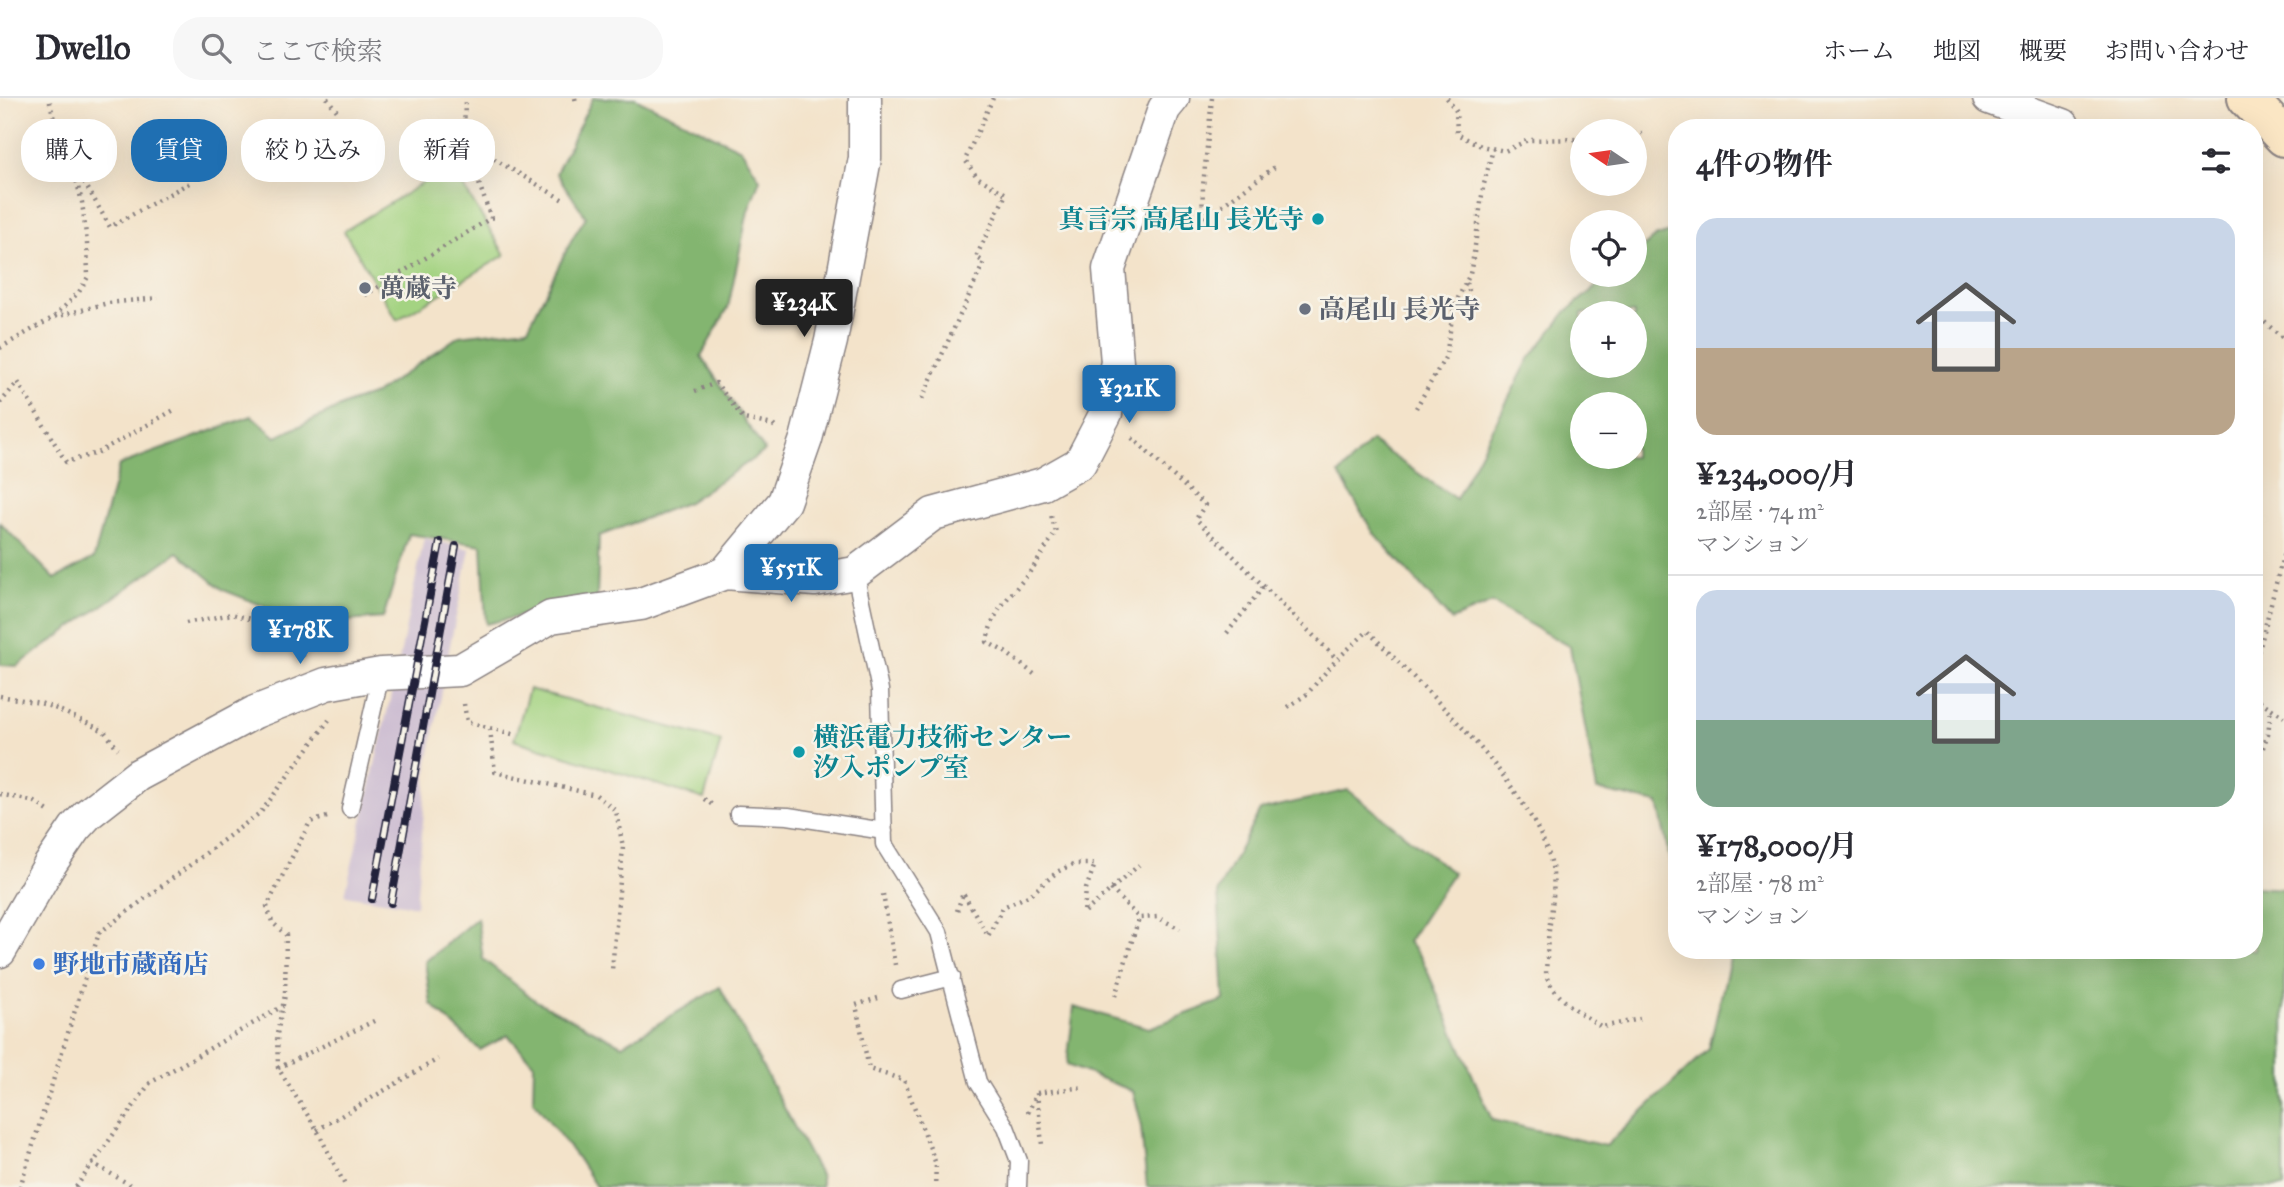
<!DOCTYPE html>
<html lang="ja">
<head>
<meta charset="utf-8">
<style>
  :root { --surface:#fff; --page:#f7f7f7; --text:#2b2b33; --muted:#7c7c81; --line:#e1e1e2; --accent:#1f6fb2 }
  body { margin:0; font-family:"IM FELL Great Primer","Noto Serif JP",serif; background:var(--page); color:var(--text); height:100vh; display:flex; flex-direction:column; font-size:26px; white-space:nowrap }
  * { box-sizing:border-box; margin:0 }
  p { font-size:23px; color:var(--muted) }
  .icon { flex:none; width:38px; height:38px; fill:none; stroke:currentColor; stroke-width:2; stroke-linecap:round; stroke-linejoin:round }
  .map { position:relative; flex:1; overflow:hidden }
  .sheet { position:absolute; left:1668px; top:21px; width:595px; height:840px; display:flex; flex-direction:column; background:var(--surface); border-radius:28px; box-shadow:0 7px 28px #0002 }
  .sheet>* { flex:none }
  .hud { position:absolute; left:21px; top:21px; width:665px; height:63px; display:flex; gap:14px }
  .needle { width:46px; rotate:283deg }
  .fabs { position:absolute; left:1570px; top:21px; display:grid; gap:14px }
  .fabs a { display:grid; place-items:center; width:77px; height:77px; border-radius:50%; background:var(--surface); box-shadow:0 7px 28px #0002; font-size:35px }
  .price { position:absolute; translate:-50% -60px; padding:0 16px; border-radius:7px; background:var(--accent); color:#fff; font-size:23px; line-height:46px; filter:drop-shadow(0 2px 4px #0008) }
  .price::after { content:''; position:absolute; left:50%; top:42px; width:21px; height:16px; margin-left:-10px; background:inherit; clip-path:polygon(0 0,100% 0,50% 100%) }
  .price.current { background:#222; color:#fff }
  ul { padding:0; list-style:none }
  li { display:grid; align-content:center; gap:14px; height:371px; padding:0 28px }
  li+li { border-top:2px solid var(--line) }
  li span { display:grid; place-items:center; height:217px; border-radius:21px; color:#555 }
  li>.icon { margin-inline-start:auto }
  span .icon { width:126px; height:126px; fill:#fffc; stroke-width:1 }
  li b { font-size:30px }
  h2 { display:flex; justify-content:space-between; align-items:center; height:84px; padding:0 28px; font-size:30px }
  .chip { padding:0 24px; border-radius:28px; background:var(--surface); box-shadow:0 7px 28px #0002; font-size:24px; line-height:63px }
  .chip.current { background:var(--accent); color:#fff }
  header { display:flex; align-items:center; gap:42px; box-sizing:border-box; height:98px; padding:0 35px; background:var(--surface); border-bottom:2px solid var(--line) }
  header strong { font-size:33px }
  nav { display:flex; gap:38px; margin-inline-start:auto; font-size:24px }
  .search { width:490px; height:63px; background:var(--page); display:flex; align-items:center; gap:18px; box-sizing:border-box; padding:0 24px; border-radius:28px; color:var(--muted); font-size:26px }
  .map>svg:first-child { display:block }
  .industrial { fill:#cdbed2 }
  .green { fill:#a4d382; stroke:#637a5e; stroke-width:2 }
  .forest { fill:#83b570; stroke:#526c56; stroke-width:2; fill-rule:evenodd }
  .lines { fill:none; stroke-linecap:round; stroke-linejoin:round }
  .lane-casing { stroke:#8a8282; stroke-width:19 }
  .street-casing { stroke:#8a8282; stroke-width:35 }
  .secondary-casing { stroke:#8a8282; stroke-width:42 }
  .path { stroke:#8a8282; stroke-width:4.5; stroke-dasharray:2 5; stroke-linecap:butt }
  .lane { stroke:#fff; stroke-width:16 }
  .street { stroke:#fff; stroke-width:32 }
  .secondary { stroke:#fbe6c4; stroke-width:38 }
  .rail-casing { stroke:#22223b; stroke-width:8 }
  .rail { stroke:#f7f3e8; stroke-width:5; stroke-dasharray:16; stroke-linecap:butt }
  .culture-dot { fill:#0f9aa8; stroke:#f7f3e8; stroke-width:2.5 }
  .worship-dot { fill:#6b7280; stroke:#f7f3e8; stroke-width:2.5 }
  .shop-dot { fill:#3f7fe0; stroke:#f7f3e8; stroke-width:2.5 }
  .labels { text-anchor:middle; stroke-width:5; stroke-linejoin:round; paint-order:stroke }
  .culture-label { font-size:26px; font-weight:bold; fill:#0d838f; stroke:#f7f3e8; text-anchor:end }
  .worship-label { font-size:26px; font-weight:bold; fill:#5b616d; stroke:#f7f3e8; text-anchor:start }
  .shop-label { font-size:26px; font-weight:bold; fill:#366cbe; stroke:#f7f3e8; text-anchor:start }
</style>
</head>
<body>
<header>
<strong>Dwello</strong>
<div class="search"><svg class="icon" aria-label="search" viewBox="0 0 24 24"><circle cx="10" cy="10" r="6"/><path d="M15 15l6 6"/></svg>ここで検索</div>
<nav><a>ホーム</a><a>地図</a><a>概要</a><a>お問い合わせ</a></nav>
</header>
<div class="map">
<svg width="2284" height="1089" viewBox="0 0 2284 1089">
  <rect width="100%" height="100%" fill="#f7f3e8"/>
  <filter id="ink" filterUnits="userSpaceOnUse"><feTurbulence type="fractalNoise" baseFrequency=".0143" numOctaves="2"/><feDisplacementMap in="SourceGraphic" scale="14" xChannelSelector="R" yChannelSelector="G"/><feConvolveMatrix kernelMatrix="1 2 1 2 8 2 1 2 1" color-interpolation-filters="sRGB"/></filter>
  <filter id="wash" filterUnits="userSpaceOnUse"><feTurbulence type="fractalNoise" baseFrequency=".00686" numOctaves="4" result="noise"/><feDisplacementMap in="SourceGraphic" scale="28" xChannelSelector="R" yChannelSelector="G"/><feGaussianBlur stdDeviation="1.57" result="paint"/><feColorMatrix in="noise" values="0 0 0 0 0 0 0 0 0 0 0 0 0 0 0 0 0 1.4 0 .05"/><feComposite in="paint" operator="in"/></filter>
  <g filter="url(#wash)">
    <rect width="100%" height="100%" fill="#f3e3ca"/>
    <path class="industrial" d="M424 440 470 451 447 562 399 563Z
      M393 588H443L428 664 416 808 345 797Z"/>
    <path class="green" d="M451 68 505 157 397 222 344 133Z
      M529 591 721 643 704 701 514 642Z"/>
    <path class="forest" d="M593 0H635L741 51 760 81 748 113 728 210 701 258 765 353 688 404 599 438 597 500 486 526 482 447 409 436 383 520 310 526 223 492 178 454 17 568 0 567V425L55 481 94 460 119 367 252 318 276 339 351 304 375 296 459 238 528 230 573 139 586 119 556 75Z
      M1676 132V791L1658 705 1597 692 1570 549 1492 505 1451 522 1373 434 1339 376 1371 343 1456 401 1529 261 1567 213 1610 177H1634L1635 156 1655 139ZM1634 215V268H1582V215ZM1582 306H1634V359H1582Z
      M1348 692 1453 775 1408 844 1422 861 1492 1022 1606 1048 1709 951 1732 852H2254V789L2284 791V1089H1147L1140 1020 1133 993 1067 967 1074 909 1149 930 1224 902 1218 793 1260 712Z
      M477 820 483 861 536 903 622 947 720 889 821 1079V1089H596L578 1061 533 1002 534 966 508 937 480 952 431 906 425 864Z"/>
  </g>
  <g filter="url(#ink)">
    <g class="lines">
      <defs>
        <path id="lane" d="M855 475 880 592 884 746 939 834 978 984 1006 1029 1019 1063 1018 1089
          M350 711 381 576
          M738 716 788 718 884 733
          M901 892 952 879"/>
        <path id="street" d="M1989 0 2063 27
          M725 475 784 404 806 341 831 243 865 60V0
          M0 853 49 768 75 730 88 716 138 677 255 614 326 586 381 576 460 572 551 519 641 506 725 475 815 482 855 475 933 416 1043 386 1080 365 1106 315 1117 264 1109 171 1164 11 1173 0"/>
        <path id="secondary" d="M2247 0 2284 39"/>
      </defs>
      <use href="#lane" class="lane-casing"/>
      <use href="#street" class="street-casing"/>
      <use href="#secondary" class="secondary-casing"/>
      <path class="path" d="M327 0 337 13
        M575 0 576 4
        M1212 0 1203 88 1202 122 1276 68
        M1447 0 1456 13 1457 36 1481 48 1505 53 1528 42 1582 41
        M1634 36 1642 35
        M464 43 565 103
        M74 66 110 129 189 85
        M1466 185 1471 198
        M365 197 491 120 464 42 465 0
        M2254 215 2284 241
        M55 219 108 205 158 200
        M0 250 54 219 79 194 88 179 87 145 82 104 71 62 55 26 49 0
        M695 293 716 285 744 321 773 327 775 329
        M922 301 984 164 976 159 1006 96 977 79 965 62 993 0
        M0 305 18 284 66 364 97 355 174 312
        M1416 310 1446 258 1454 208 1470 176 1474 155 1483 90 1493 51
        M1132 340 1205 407 1196 421 1337 561
        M186 525 232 516 265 525 282 533 304 559
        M1227 535 1264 488
        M2254 558H2256L2260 549 2284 454
        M1034 576 1005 554 987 544C992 512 1010 499 1029 475 1039 462 1047 447 1056 434L1051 417
        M0 598 40 605 57 611 104 633 118 651
        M2254 599 2284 619
        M464 606 467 624 516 637
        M1288 609 1307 596 1337 561 1368 533C1427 595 1517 673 1548 754 1561 787 1547 825 1547 859 1547 865 1545 875 1547 880 1557 902 1583 917 1602 929L1640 921
        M490 631 495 674 596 697 616 713 623 749 612 872
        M2258 663 2268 636 2271 610
        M0 696 35 704 48 713
        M704 701 714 708
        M327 719 310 724 267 808 272 824 286 837 285 897 277 936 278 970 317 1032 346 1089
        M1111 791 1139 820 1157 819 1180 831
        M883 796 895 867
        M957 813 963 795 988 838 1003 809 1030 797 1057 774 1073 766H1095L1086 791 1084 815 1139 767
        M1115 898 1139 820
        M878 900 856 907 869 971 904 982 936 1066 935 1089
        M278 970 378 921
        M1037 995 1042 1047
        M1037 995 1083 989
        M1028 1015 1036 997
        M317 1032 438 961
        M92 1065 134 1089
        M20 1089 99 835 261 714 329 622
        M76 1089 150 985 283 908"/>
      <use href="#lane" class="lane"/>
      <use href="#street" class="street"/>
      <use href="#secondary" class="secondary"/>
      <defs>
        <path id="rail" d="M372 801 440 444
          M391 805 456 448"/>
      </defs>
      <use href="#rail" class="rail-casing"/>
      <use href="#rail" class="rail"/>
    </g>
  </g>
  <g class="culture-dot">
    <circle cx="1318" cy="121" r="7"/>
    <circle cx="799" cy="654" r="7"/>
  </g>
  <g class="worship-dot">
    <circle cx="365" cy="190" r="7"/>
    <circle cx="1305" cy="211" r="7"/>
  </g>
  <circle class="shop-dot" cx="39" cy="866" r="7"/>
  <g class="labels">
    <g class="culture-label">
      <text x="1304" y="130">真言宗 高尾山 長光寺</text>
      <text x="813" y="648" text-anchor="start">横浜電力技術センター<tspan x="813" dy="30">汐入ポンプ室</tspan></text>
    </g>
    <g class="worship-label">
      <text x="379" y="199">萬蔵寺</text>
      <text x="1319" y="220">高尾山 長光寺</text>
    </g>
    <g class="shop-label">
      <text x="53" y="875">野地市蔵商店</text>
    </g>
  </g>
</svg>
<div class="fabs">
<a><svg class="needle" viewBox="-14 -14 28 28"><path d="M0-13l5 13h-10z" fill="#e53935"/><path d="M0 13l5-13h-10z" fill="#7c7c81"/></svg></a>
<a><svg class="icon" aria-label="locate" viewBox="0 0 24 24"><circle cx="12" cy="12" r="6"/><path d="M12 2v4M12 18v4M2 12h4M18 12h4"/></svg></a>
<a>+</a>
<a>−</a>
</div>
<b class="price current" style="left:804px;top:241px">¥234K</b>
<b class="price" style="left:1129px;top:327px">¥321K</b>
<b class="price" style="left:791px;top:506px">¥551K</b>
<b class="price" style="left:300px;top:568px">¥178K</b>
<div class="hud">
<a class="chip">購入</a>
<a class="chip current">賃貸</a>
<a class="chip">絞り込み</a>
<a class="chip">新着</a>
</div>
<section class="sheet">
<h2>4件の物件<svg class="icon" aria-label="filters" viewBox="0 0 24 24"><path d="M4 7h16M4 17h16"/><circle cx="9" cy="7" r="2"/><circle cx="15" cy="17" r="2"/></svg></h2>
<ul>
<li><span style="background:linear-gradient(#c9d6e8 60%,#b9a48a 0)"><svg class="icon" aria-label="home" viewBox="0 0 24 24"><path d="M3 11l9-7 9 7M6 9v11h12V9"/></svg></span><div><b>¥234,000/月</b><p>2部屋 · 74 m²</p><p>マンション</p></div></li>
<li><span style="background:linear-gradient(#c9d6e8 60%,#7fa58c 0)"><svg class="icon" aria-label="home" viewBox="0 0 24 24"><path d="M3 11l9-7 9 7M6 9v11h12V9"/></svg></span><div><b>¥178,000/月</b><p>2部屋 · 78 m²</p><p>マンション</p></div></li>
</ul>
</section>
</div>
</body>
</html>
